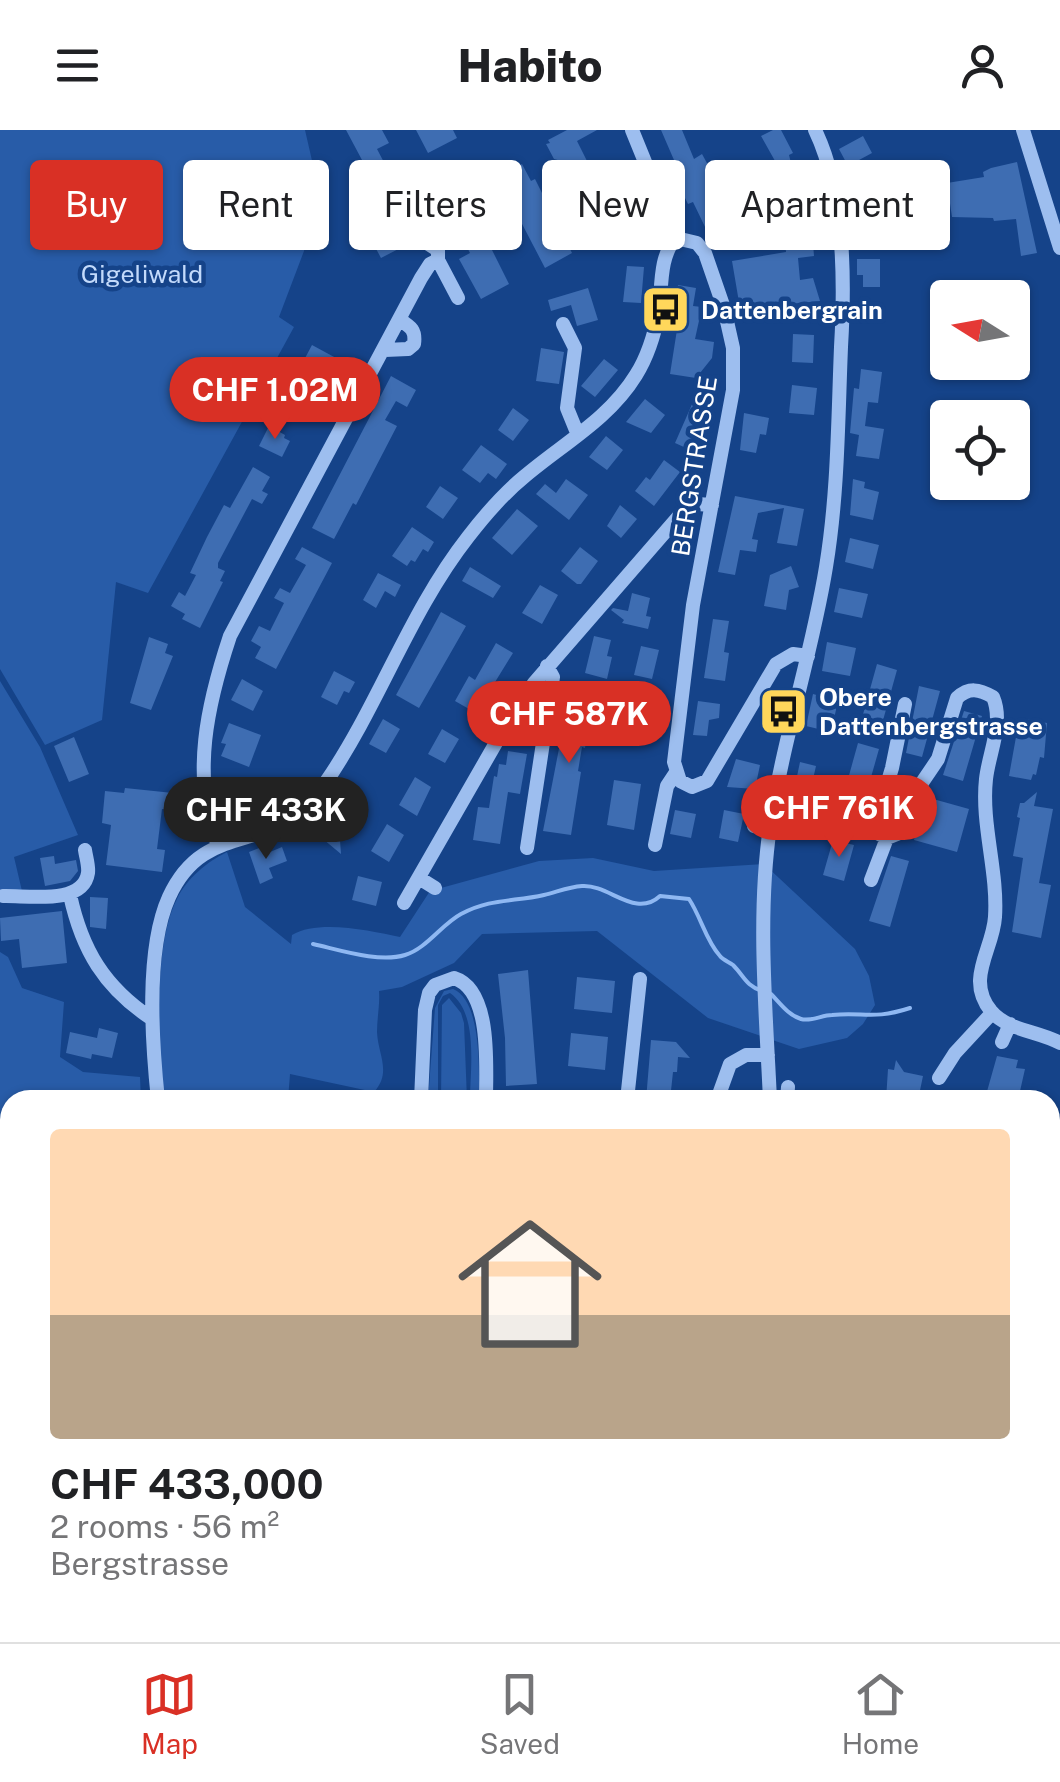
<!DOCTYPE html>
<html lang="en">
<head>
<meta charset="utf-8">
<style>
  :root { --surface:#fff; --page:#f6f6f6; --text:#202124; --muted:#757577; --line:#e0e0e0; --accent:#d93025 }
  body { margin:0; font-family:"Public Sans",sans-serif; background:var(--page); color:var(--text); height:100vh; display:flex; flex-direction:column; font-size:38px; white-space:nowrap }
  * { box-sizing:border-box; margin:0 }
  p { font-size:32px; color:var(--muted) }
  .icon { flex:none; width:55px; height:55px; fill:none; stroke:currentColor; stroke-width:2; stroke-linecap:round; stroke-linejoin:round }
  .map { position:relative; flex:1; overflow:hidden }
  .drawer { position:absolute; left:0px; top:960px; width:1060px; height:552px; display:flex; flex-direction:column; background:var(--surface); border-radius:30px 30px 0 0; box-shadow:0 2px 8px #0004 }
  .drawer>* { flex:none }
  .banner { position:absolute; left:30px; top:30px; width:1000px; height:90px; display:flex; gap:20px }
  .needle { width:65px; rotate:281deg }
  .buttons { position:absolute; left:930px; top:150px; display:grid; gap:20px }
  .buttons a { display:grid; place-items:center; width:100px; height:100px; border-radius:10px; background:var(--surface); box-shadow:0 2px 8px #0004; font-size:50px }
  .price { position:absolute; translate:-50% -85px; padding:0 22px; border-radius:35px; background:var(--accent); color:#fff; font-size:32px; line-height:65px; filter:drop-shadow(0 2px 5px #0008) }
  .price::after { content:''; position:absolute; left:50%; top:60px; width:30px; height:22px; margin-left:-15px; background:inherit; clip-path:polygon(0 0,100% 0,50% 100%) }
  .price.on { background:#222; color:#fff }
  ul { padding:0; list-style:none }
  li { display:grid; align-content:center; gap:20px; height:530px; padding:0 50px }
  li span { display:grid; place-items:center; height:310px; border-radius:10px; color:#555 }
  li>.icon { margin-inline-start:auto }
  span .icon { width:180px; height:180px; fill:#fffc; stroke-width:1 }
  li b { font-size:42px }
  .chip { padding:0 35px; border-radius:10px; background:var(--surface); box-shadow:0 2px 8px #0004; font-size:35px; line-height:90px }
  .chip.on { background:var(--accent); color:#fff }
  header { display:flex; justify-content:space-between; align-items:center; height:130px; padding:0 50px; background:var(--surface); font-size:45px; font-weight:800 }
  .tab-bar { display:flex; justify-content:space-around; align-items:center; height:140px; border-top:2px solid var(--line); background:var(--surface); font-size:28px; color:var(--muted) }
  .tab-bar a { display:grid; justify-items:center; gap:5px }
  .tab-bar .on { color:var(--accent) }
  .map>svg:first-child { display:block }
  .green { fill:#285ca8 }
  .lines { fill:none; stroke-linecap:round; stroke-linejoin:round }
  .stream { stroke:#8fb8f2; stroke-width:4 }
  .building { fill:#3e6db2 }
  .minor { stroke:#9dbeef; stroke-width:14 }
  .labels { text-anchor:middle; stroke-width:9; stroke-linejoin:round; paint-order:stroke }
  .park-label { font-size:25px; fill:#c3dafb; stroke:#154389 }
  .poi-label { font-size:25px; font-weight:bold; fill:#fff; stroke:#154389; text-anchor:start }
  .street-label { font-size:25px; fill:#fff; stroke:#154389 }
</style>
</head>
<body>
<header><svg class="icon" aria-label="menu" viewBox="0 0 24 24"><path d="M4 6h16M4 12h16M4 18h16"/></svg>Habito<svg class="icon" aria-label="person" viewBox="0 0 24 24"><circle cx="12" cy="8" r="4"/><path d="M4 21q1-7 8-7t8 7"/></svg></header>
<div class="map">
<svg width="1060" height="1512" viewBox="0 0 1060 1512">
  <rect width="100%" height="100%" fill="#154389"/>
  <path class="green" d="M0 0H305L313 35 304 121 279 187 294 197 148 463 116 452 102 590 45 615 0 539Z
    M0 551 40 617 78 705 14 727 22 761 0 760Z
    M227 722 245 777 291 814 292 805C319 789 371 801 400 807L430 761 539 731 593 728 654 741 764 734 855 819 869 846 875 875 863 894 847 908 799 919 708 888 597 801 482 804 454 833 402 857 379 861C380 875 377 888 377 902 378 925 392 942 374 962L290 944 288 970H162C160 916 152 817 177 769 187 748 207 732 227 722Z
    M0 822 8 827 22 858 64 872 60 927 83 942 140 947 141 970H10V1251H2L0 1262Z
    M453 859C482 870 479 943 479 970H470C470 940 479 883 450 863L443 866 438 875V970H428L435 878 444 861Z
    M449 868 461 883 464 893 467 970H441L442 875Z
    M110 1502 266 1503 267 1512H108Z
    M414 1502H567V1503L565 1512H400Z"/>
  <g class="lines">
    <path class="stream" d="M313 814C340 820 379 833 405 825 426 819 442 794 461 784 491 768 514 772 544 765 557 762 568 757 582 756 609 754 635 789 660 766L689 769C701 787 706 811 720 826 723 830 729 832 733 835 744 846 746 856 762 861
      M771 864C780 873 788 885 801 889 811 892 822 885 832 885 865 882 873 890 910 878
      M494 1502H520
      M434 1512 441 1502"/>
  </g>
  <path class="building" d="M346 0H382L389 13 377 19 400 63 387 70 410 113 381 128 366 100 381 92 359 51 370 45Z
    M416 0H453L457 8 428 23Z
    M567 0H597L577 11 591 39 554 29 546 14 550 13 548 10Z
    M661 0H682L694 29 702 24 742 97 720 104 718 93 706 99 693 72 688 74 671 40 677 37Z
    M773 0H781L793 23 789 25 794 45 798 44 802 55 797 57 801 75 779 83 767 53 784 47 761 6Z
    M863 6 872 23 848 36 839 19Z
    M1017 32 1037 123 1021 126 1016 89 994 91 993 88 952 87 947 53 984 47 983 42 991 38Z
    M522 34 531 51 535 49 572 123 545 138 507 65 485 77 493 94 482 100 509 154 481 169 459 129 470 123 442 68 472 52 476 59Z
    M580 41 590 59 597 69 602 67 608 78 581 92 561 51Z
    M873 66 880 97 857 100 855 83 851 84 849 69Z
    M796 100 797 103 812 101 814 126 798 128 800 150 813 148 820 171 770 176 771 181 741 184 732 131 786 122 784 101Z
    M857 129H880V157H863V145H857Z
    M627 136 644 137 641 173 623 172Z
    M678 155 696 158 693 176 702 177 695 209 714 212 712 228 696 248 670 244 679 187 672 186Z
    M588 158 598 190 577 196 571 175 551 181 548 170Z
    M793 204 814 205 813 233 792 232Z
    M312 215 336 228 331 237 335 239 328 252 317 248 297 287 279 277Z
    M541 218 564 222 559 254 536 251Z
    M604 229 618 240 595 267 581 256Z
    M861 239 882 242 878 273 868 272 865 296 884 299 879 329 856 326 859 305 850 303 854 258 859 259Z
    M391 246 416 260 407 277 396 271 385 290 397 296 356 375 353 373 334 409 312 398Z
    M792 255 817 258 814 285 789 283Z
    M645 269 665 285 651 303 626 292Z
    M693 272 707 277 695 304 701 306 695 322 675 313Z
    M513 278 529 290 513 311 498 300Z
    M744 283 769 288 766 305 760 304 756 323 740 320Z
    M269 296 285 305 284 308 290 311 282 327 259 316Z
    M606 306 623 320 607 340 589 327Z
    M481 315 507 334 496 349 488 343 480 353 462 340Z
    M664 330 680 342 654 376 635 361 646 347 650 350Z
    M253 337 270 347 262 361 268 364 262 374 252 369 218 433V438L225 441 220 451 223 452 200 498 182 489 185 484 171 476 179 462 185 466 196 445 190 443 207 407 224 375 230 378Z
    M566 349 588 365 569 390 536 364 545 354 556 363Z
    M853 349 865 352 864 358 879 362 873 390 850 385Z
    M440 356 458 368 443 389 426 377Z
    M735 366 804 379 797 416 777 413 784 378 758 383 752 409 758 410 756 422 740 420 735 445 718 442Z
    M620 375 637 389 621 408 607 396Z
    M517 379 538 396 512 425 492 408Z
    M412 397 434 412 428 422 423 419 415 432 411 430 407 436 392 426Z
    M850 408 879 415 873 439 845 432Z
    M302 417 332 433 276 539 255 528 261 517 251 511 259 496 270 501 284 473 274 468 280 458 290 463 306 435 295 429Z
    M580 417 598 431 581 454H577L561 441Z
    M791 436 799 457 789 460 786 480 764 476 770 445Z
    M470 437 501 456 493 468 462 451Z
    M378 443 401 455 395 467 385 461 376 478 363 470Z
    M540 455 558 465 542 494 522 483Z
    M839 458 868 464 862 488 834 482Z
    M632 463 650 468 646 486 651 487 648 499 622 493 624 490 611 480 613 478 628 481Z
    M441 482 466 496 419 578 396 565Z
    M713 489 729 491 724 522 729 523 725 551 704 548Z
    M594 506 611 510 607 526 612 527 607 549 585 543Z
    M149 507 168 514 165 523 173 526 151 580 130 573Z
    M827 512 856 518 850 546 822 541Z
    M496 513 513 523 476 583 455 571 469 546 475 550Z
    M641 516 659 520 652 549 634 545Z
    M877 534 897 540 882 594 862 588Z
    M334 541 355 552 349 563 344 561 337 575 321 567Z
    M242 549 263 561 253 581 231 570Z
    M919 556 940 561 922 627 906 623Z
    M570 562 593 566 585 618 582 617 578 641 581 642 571 705 543 701Z
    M813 564 838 571 831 602 806 596Z
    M698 571 720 574 719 588 709 590 707 606 693 605Z
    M627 576 649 580 644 608 622 604Z
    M964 581 982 586 963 651 943 645Z
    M383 589 400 599 386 623 369 614Z
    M1025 589 1047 593 1044 628 1040 627 1036 645 1033 644 1031 650 1009 646 1016 607 1021 608Z
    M229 593 261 605 249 637 221 626 226 614 221 613Z
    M442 599 459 609 445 633 428 624Z
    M74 607 89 644 69 652 54 616Z
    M858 613 879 619 864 672 843 667Z
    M508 621 527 624 520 664 508 662 500 714 473 710 478 677 489 678 494 646 497 647 499 634 506 635Z
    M736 629 760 635 755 659 727 657Z
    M800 632 816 636 803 693 788 689Z
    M415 647 431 657 417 686 399 675Z
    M614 650 641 654 634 700 607 695Z
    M125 658 173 663 171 680 162 679 157 719 165 720 162 742 106 735 111 695 102 693 105 661 124 663Z
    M1037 662 1034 676 1053 679 1039 753 1051 755 1041 808 1012 802 1023 728 1013 726 1020 688 1017 687 1020 673H1024Z
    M341 664 343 692 339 696 341 724 311 699Z
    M926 667 969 679 957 722 914 710Z
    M675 680 696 684 691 708 670 704Z
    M724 680 744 684 738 712 719 708Z
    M387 694 404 705 389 732 371 721Z
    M833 710 854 715 844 751 823 745Z
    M267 715 270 722 282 717 287 731 269 738 273 748 260 754 249 722Z
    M54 726 55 734 76 730 78 741 70 751 45 756 40 728Z
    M891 726 909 731 890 797 869 791Z
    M358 746 382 752 376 776 352 770Z
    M90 767 108 768 106 799 90 797Z
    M62 781 67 833 22 838 19 809 1 811 0 788Z
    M528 840 537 954 506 956 505 908 498 844Z
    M577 847 615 851 612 883 574 879Z
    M99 898 118 903 112 928 92 924 91 929 66 923 70 902 97 908Z
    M571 903 608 907 605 940 568 936Z
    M651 910 676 912 690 928 678 927 677 942H673L670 970H646Z
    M997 926 1018 930 1016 938 1025 939 1018 970H989V966L986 965Z
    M896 930 904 942 923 946 918 970H886L888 939 894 940Z"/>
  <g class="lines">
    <path class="minor" d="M632 0 676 108
      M1023 0 1060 118
      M676 108 697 113 705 123 724 178 733 218V260L693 475 674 632 680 651 692 657 707 651 776 534 793 524 808 526
      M438 130 458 168
      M563 194 575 218 567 278 578 305
      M385 220 408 219 414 214C416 200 411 197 400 190
      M905 574 892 638 877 688 879 704 887 708 902 702 915 663 938 629 957 568C969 557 979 559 993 567 1004 593 989 622 986 649 981 694 998 741 995 787 993 820 965 849 991 881 1008 901 1039 901 1060 913
      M754 696 770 699
      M218 715C190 647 208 572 230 506L421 148 430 134 438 130V120L424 111
      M655 715 667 656 675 644
      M527 718 553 547 547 536
      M419 748 435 758
      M871 750 887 708
      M70 765C82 820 104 857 152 889
      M3 766C26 765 83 776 88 743 89 736 86 727 85 720
      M404 773 497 611 534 553 686 378 697 374 712 375
      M1002 912 1010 894
      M939 948 955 923 992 883
      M158 970C152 913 145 820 169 767 200 699 254 718 298 684 309 675 320 661 328 649 380 572 410 481 468 407 485 385 504 363 525 346 564 313 609 289 636 245 648 226 655 202 659 181 662 158 659 126 676 108
      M421 970 425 880 429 863 435 855 454 848C492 860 486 936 486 970
      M627 970 640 849
      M717 970 730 934 746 925H768
      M770 970C766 881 757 786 770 697 783 609 812 524 826 437 838 364 838 290 841 217 845 150 845 62 815 0
      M787 970 788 957
      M1050 1366H1060
      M1050 1476 1060 1477
      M0 1478 10 1459
      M735 1502 737 1512
      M911 1502 915 1512
      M958 1502V1512
      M100 1512V1502
      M933 1512 934 1502"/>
  </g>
  <defs>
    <symbol id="bus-square" viewBox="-11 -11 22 22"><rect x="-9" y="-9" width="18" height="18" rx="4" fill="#ffd75b" stroke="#154389"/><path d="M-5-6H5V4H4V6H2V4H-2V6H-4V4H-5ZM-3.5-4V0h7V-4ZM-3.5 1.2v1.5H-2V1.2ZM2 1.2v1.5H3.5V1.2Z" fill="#111"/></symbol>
  </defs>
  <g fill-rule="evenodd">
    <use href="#bus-square" x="638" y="152" width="55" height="55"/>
    <use href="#bus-square" x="756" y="554" width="55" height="55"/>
  </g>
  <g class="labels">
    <g class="park-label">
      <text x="142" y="153">Gigeliwald</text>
    </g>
    <g class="poi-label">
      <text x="701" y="189">Dattenbergrain</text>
      <text x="819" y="576">Obere<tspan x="819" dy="29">Dattenbergstrasse</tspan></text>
    </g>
    <g class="street-label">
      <text transform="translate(694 336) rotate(-81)" y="9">BERGSTRASSE</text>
    </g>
  </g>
</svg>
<div class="buttons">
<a><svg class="needle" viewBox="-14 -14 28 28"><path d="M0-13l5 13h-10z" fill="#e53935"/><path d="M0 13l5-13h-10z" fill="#757577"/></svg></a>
<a><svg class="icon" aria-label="locate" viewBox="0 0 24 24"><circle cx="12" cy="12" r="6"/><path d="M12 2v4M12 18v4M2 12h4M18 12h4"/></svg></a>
</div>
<b class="price" style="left:275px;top:312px">CHF 1.02M</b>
<b class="price" style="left:569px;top:636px">CHF 587K</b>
<b class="price" style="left:839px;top:730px">CHF 761K</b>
<b class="price on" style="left:266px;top:732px">CHF 433K</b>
<div class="banner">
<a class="chip on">Buy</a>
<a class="chip">Rent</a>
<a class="chip">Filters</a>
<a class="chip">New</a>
<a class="chip">Apartment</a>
</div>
<section class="drawer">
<ul>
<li><span style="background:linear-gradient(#ffd9b3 60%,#b9a48a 0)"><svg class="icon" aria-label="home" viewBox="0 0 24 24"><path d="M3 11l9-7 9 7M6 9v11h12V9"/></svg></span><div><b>CHF 433,000</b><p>2 rooms · 56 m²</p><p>Bergstrasse</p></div></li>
</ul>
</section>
</div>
<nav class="tab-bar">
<a class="on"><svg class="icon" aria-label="map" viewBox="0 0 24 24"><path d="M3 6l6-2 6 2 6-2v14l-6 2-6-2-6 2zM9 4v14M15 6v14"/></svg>Map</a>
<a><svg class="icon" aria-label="saved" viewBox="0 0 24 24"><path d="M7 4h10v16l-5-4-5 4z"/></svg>Saved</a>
<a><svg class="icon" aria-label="home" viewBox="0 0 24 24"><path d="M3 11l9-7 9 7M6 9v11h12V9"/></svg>Home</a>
</nav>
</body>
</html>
